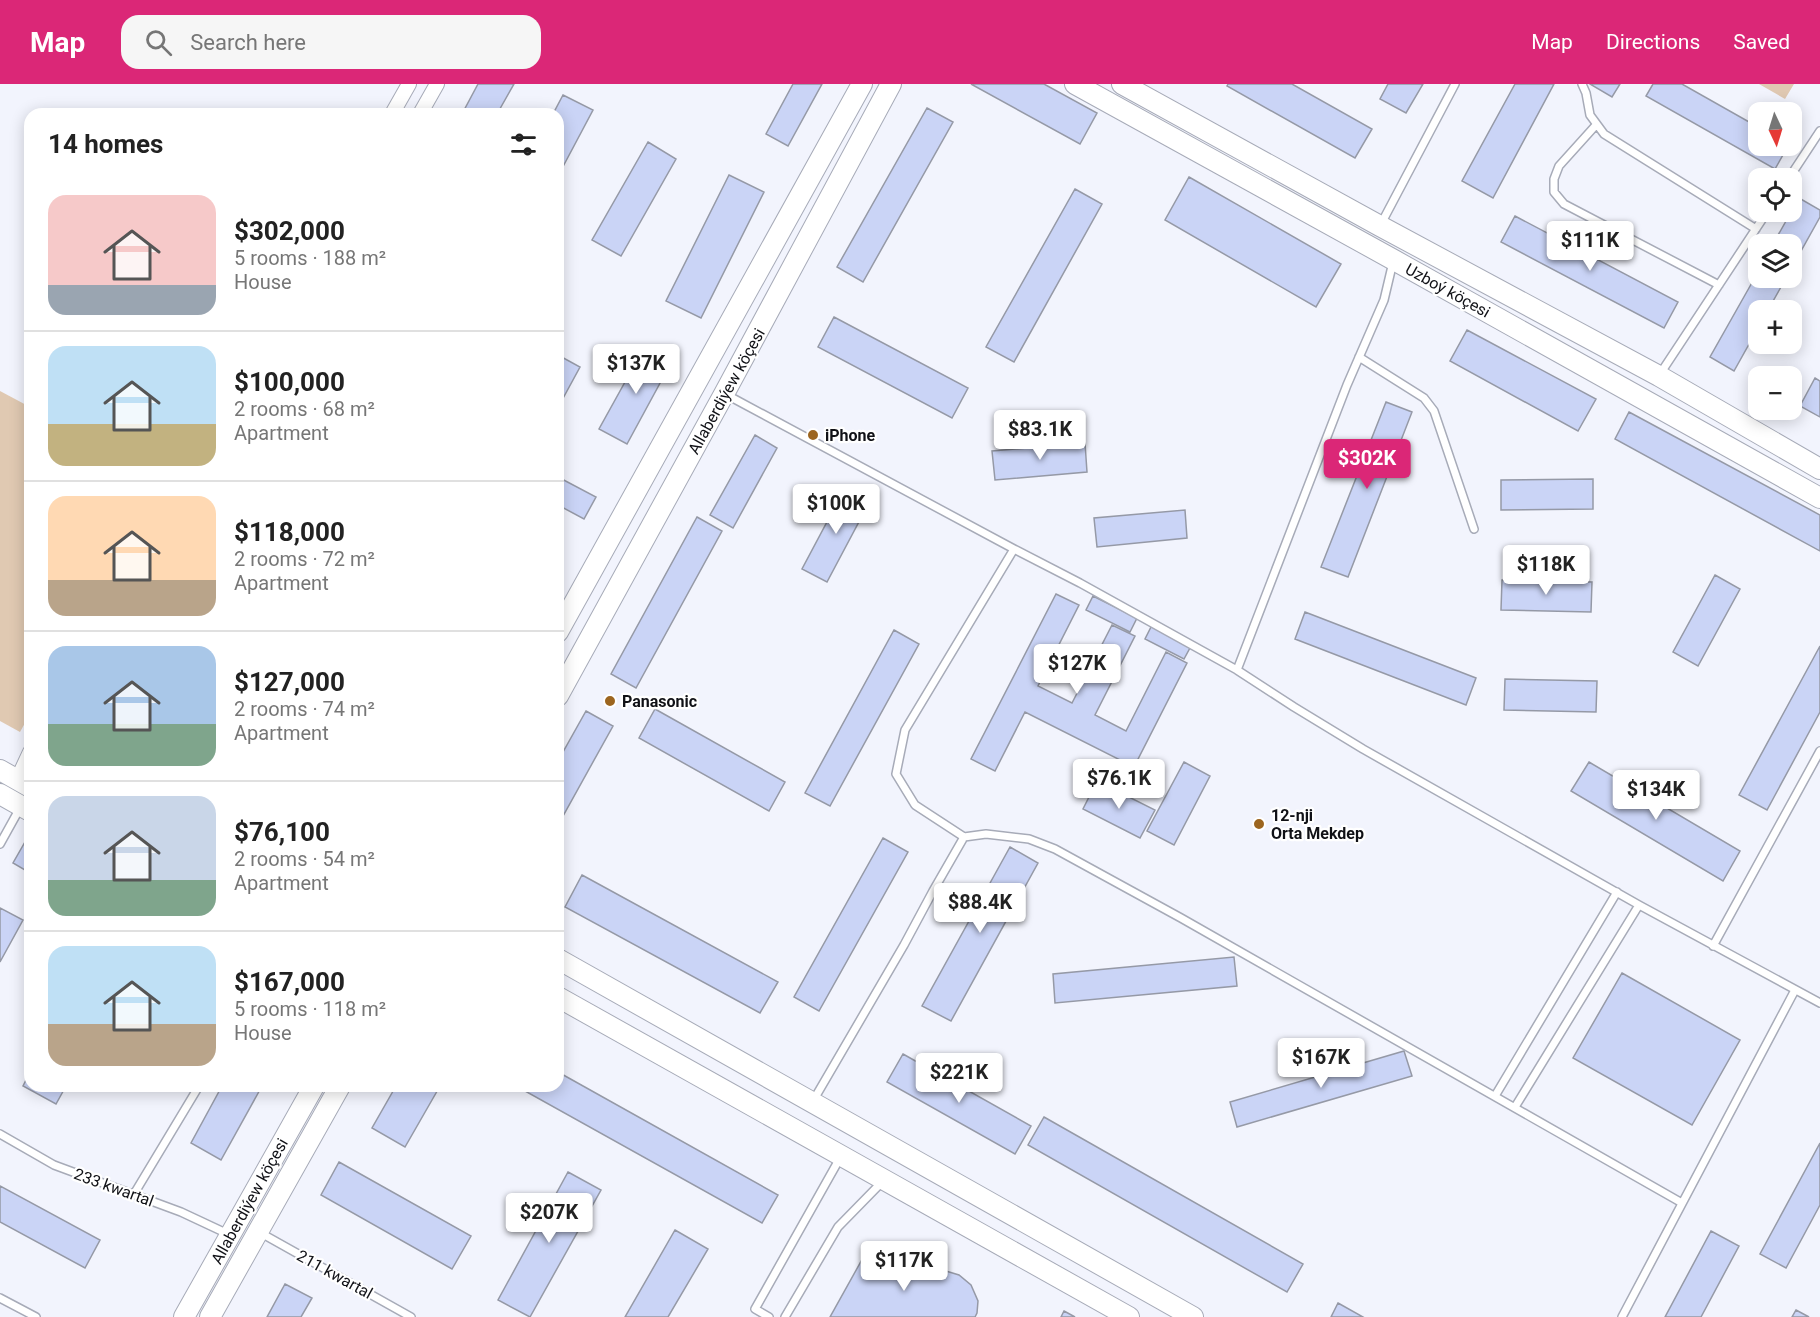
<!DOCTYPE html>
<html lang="en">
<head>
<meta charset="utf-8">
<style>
  :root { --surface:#fff; --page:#f6f6f6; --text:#222; --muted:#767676; --line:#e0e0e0; --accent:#db2777 }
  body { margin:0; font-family:Roboto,sans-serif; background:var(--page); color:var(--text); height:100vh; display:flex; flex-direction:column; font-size:22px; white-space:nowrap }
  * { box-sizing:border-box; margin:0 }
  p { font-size:20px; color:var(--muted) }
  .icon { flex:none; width:33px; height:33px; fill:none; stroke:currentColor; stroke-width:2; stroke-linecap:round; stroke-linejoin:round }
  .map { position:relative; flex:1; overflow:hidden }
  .sheet { position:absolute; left:24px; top:24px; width:540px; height:984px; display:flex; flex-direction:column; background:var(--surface); border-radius:18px; box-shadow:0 3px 15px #0003 }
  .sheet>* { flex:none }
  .needle { width:39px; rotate:176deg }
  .buttons { position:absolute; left:1748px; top:18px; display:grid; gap:12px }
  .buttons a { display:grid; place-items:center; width:54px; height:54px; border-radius:12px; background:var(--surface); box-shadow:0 3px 15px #0003; font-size:30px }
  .price { position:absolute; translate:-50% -51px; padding:0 14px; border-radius:6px; background:#fff; color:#222; font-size:20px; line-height:39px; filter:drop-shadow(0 2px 3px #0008) }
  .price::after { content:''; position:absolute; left:50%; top:36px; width:18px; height:14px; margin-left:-9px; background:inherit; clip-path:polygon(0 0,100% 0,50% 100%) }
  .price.selected { background:var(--accent); color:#fff }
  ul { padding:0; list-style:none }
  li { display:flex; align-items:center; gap:18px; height:150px; padding:0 24px }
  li+li { border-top:2px solid var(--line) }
  li span { display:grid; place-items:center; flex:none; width:168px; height:120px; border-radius:18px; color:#555 }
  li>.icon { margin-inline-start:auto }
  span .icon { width:72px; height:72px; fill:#fffc; stroke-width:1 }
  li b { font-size:26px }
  h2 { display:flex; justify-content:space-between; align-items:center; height:72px; padding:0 24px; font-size:26px }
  header { display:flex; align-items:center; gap:36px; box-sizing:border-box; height:84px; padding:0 30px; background:var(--accent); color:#fff }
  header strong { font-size:28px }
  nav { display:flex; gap:33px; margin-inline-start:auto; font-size:21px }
  .search { width:420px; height:54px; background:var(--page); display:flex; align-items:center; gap:15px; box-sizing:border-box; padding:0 21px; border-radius:18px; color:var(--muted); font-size:22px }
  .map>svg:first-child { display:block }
  .green { fill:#e0c9b2 }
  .building { fill:#cad4f6; stroke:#9599a6; stroke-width:1.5 }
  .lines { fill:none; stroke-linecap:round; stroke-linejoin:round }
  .lane-casing { stroke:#a7abb8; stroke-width:10 }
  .street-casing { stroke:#a7abb8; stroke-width:16 }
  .secondary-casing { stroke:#a7abb8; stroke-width:22 }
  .lane { stroke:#fff; stroke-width:7 }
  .street { stroke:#fff; stroke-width:14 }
  .secondary { stroke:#fff; stroke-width:20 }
  .poi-dot { fill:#9c651f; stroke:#fff; stroke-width:2 }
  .labels { text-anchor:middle; stroke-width:4.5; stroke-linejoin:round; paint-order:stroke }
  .street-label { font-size:16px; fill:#101116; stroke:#fff }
  .poi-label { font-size:16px; font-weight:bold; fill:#101116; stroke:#fff; text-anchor:start }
</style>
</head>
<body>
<header>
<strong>Map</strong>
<div class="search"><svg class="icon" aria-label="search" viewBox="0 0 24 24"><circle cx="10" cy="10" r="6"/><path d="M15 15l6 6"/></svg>Search here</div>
<nav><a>Map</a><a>Directions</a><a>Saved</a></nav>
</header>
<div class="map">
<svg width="1820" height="1233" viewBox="0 0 1820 1233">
  <rect width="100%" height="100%" fill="#f2f4fd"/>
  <path class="green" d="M1759 0H1794L1785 15Z
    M0 307 30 323V630L20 648 0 637Z"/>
  <path class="building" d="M478 0H514L497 30H462Z
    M793 0H822L788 62 766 50Z
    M971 0H1044L1097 29 1080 60Z
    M1228 0H1292L1372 45 1355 74 1227 2Z
    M1388 0H1423L1406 29 1380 15Z
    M1515 0H1554L1493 114 1462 97Z
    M1590 0H1620L1612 13Z
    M1653 0H1682L1758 43V62H1788L1775 85 1646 12Z
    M563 11 593 26 558 92V30H553Z
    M927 24 953 38 863 198 837 183Z
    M648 58 676 75 621 172 592 156Z
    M729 91 764 108 701 234 666 217Z
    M1189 93 1341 180 1316 223 1165 136Z
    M1075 105 1102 120 1014 278 986 263Z
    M1799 114 1820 126V133L1791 185V160H1773Z
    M1515 132 1678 218 1664 244 1501 158Z
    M1758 188V194H1786L1768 226H1758V244L1734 287 1710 273Z
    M834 233 968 304 952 334 818 263Z
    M1467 246 1596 315 1578 347 1450 277Z
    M645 262 672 277 627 360 599 345Z
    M558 271 580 283 561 318 558 316Z
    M1815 294 1820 297V333L1800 322Z
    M1386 318 1412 328 1348 493 1321 483Z
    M1629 328 1820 431V467L1615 355Z
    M755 351 777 364 733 444 710 431Z
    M1085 359 1087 388 995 396 992 367Z
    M558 393 596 413 584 435 558 421Z
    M1593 395V425L1501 426V396Z
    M845 404 870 417 827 498 802 485Z
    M1185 426 1187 454 1097 463 1094 434Z
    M697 433 722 447 636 604 611 590Z
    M1715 491 1740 505 1698 582 1673 568Z
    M1502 496 1592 498 1591 528 1501 526Z
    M1056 510 1079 521 1038 602 1072 619 1112 541 1135 552 1095 631 1126 647 1166 568 1187 579 1134 683 1025 628 995 687 971 675Z
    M1093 512 1137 534 1130 548 1086 526Z
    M1305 528 1476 594 1466 621 1295 555Z
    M1152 541 1191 562 1184 575 1145 555Z
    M894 546 919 560 830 722 805 709Z
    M1820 562V628L1767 726 1739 711Z
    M1505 595 1597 597 1596 628 1504 626Z
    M655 625 785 698 769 727 639 654Z
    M586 627 613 642 558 741V677Z
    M1184 678 1210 692 1174 761 1147 747Z
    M1589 678 1740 767 1723 797 1571 707Z
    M1097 697 1155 726 1140 754 1083 725Z
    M29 751 30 752V789L13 779Z
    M883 754 908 768 819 927 794 913Z
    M1010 763 1038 779 951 937 922 922Z
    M582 791 778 898 760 929 565 823Z
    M0 824 23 836 0 878Z
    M1234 873 1237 902 1055 919 1053 890Z
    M1622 889 1740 956 1692 1041 1573 974Z
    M1404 967 1412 992 1237 1043 1230 1018Z
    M903 970 1031 1042 1015 1070 887 998Z
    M30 988V1002H66L56 1020 23 1002Z
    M558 988 778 1111 762 1139 516 1002H558Z
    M222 1002H262L221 1076 191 1059Z
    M396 1002H440L405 1063 372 1044Z
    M1044 1033 1303 1180 1287 1208 1028 1061Z
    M1820 1059V1121L1786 1184 1760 1170Z
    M339 1078 471 1152 452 1185 321 1111Z
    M568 1088 601 1106 530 1233 498 1216Z
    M0 1102 100 1156 85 1184 0 1138Z
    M675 1146 708 1165 668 1233H625Z
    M1711 1147 1739 1162 1701 1233H1665Z
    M869 1163 923 1193 932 1186 946 1187 959 1191 971 1201 978 1217 977 1229 975 1233H830Z
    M285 1200 312 1214 301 1233H267Z
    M1338 1219 1363 1233H1331Z
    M1796 1226 1809 1233H1792Z
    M1064 1227 1075 1233H1061Z"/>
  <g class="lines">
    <defs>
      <path id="lane" d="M1582 0 1586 9 1590 31 1604 50 1756 145
        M1596 41 1559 82 1554 95V108L1564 120 1719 201
        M1789 94 1820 47
        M1381 140 1455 0
        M1359 273 1424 314 1434 327 1474 445
        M1660 290 1767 128
        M727 311 1014 465 905 646 896 690 915 721 964 753 933 807 904 861 813 1017
        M1014 465 1080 499 1237 586 1294 623 1363 665 1639 821 1820 919
        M1237 586 1347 301 1384 216 1393 178
        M964 753 986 750 1029 755 1055 765 1181 834 1682 1119
        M0 760 20 724
        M1713 862 1820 667
        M1495 1012 1617 808
        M1515 1023 1639 821
        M0 1050 54 1081 181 1128 228 1150
        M134 1110 199 1002
        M259 1148 411 1233
        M0 1214 36 1233
        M769 1233 755 1225 840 1074
        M785 1233 838 1143 883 1097
        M1622 1233 1795 906"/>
      <path id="street" d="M392 30 409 0
        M420 30 437 0
        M17 696 30 668"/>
      <path id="secondary" d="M1075 0 1394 176 1820 414
        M1122 0 1380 142 1659 292 1820 385
        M558 548 862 0
        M558 612 724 310 891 0
        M0 686 30 703
        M0 710 30 727
        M558 875 1193 1233
        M558 913 1129 1233
        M184 1233 314 1002
        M210 1233 340 1002"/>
    </defs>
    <use href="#lane" class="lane-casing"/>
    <use href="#street" class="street-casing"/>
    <use href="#secondary" class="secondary-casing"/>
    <use href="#lane" class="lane"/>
    <use href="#street" class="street"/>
    <use href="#secondary" class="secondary"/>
  </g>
  <g class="poi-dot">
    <circle cx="813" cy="351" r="6"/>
    <circle cx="610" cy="617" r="6"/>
    <circle cx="1259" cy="740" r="6"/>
  </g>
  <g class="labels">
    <g class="street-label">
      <text transform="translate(1448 206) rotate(29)" y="6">Uzboý köçesi</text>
      <text transform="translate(726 307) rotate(-61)" y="6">Allaberdiýew köçesi</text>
      <text transform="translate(114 1103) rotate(20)" y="6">233 kwartal</text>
      <text transform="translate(249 1117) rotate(-61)" y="6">Allaberdiýew köçesi</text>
      <text transform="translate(335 1190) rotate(29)" y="6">211 kwartal</text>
    </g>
    <g class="poi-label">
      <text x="825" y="357">iPhone</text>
      <text x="622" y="623">Panasonic</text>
      <text x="1271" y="737">12-nji<tspan x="1271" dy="18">Orta Mekdep</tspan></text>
    </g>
  </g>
</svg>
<div class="buttons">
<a><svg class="needle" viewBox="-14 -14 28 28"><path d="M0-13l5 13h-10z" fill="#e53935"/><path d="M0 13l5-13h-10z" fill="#767676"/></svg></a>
<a><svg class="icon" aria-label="locate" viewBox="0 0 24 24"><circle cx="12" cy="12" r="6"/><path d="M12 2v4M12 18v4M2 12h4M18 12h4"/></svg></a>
<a><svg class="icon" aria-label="layers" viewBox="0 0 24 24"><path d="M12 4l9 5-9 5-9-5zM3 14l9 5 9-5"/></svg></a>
<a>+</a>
<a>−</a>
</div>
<b class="price" style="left:1590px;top:188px">$111K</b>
<b class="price" style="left:636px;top:311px">$137K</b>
<b class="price" style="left:1040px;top:377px">$83.1K</b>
<b class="price selected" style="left:1367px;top:406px">$302K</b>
<b class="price" style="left:836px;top:451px">$100K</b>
<b class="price" style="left:1546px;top:512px">$118K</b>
<b class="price" style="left:1077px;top:611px">$127K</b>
<b class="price" style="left:1119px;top:726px">$76.1K</b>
<b class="price" style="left:1656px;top:737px">$134K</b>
<b class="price" style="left:980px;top:850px">$88.4K</b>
<b class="price" style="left:1321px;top:1005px">$167K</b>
<b class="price" style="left:959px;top:1020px">$221K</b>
<b class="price" style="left:549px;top:1160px">$207K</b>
<b class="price" style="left:904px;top:1208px">$117K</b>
<section class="sheet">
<h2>14 homes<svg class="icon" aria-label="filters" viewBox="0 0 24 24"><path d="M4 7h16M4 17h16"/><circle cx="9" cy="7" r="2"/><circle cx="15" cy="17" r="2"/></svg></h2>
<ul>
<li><span style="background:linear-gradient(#f6c9c9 75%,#9aa5b1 0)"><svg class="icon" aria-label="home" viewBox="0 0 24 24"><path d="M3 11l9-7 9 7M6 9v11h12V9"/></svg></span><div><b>$302,000</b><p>5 rooms · 188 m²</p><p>House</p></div></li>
<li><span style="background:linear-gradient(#bfe0f5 65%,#c2b280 0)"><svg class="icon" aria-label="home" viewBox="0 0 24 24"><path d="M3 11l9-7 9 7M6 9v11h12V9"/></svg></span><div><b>$100,000</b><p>2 rooms · 68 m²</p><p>Apartment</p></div></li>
<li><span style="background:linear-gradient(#ffd9b3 70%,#b9a48a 0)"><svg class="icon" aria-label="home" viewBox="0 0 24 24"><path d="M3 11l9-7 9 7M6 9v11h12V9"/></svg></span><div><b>$118,000</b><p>2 rooms · 72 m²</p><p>Apartment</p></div></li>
<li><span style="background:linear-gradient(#a9c7e8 65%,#7fa58c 0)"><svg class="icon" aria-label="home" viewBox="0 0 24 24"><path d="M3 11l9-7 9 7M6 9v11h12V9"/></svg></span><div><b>$127,000</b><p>2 rooms · 74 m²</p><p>Apartment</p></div></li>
<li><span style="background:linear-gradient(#c9d6e8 70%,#7fa58c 0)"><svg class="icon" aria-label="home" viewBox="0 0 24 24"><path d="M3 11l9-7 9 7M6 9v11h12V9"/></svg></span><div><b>$76,100</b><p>2 rooms · 54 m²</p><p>Apartment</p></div></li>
<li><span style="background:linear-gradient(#bfe0f5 65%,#b9a48a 0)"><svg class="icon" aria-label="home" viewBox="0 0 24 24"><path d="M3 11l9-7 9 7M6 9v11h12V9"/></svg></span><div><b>$167,000</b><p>5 rooms · 118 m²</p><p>House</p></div></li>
</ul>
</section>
</div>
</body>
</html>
